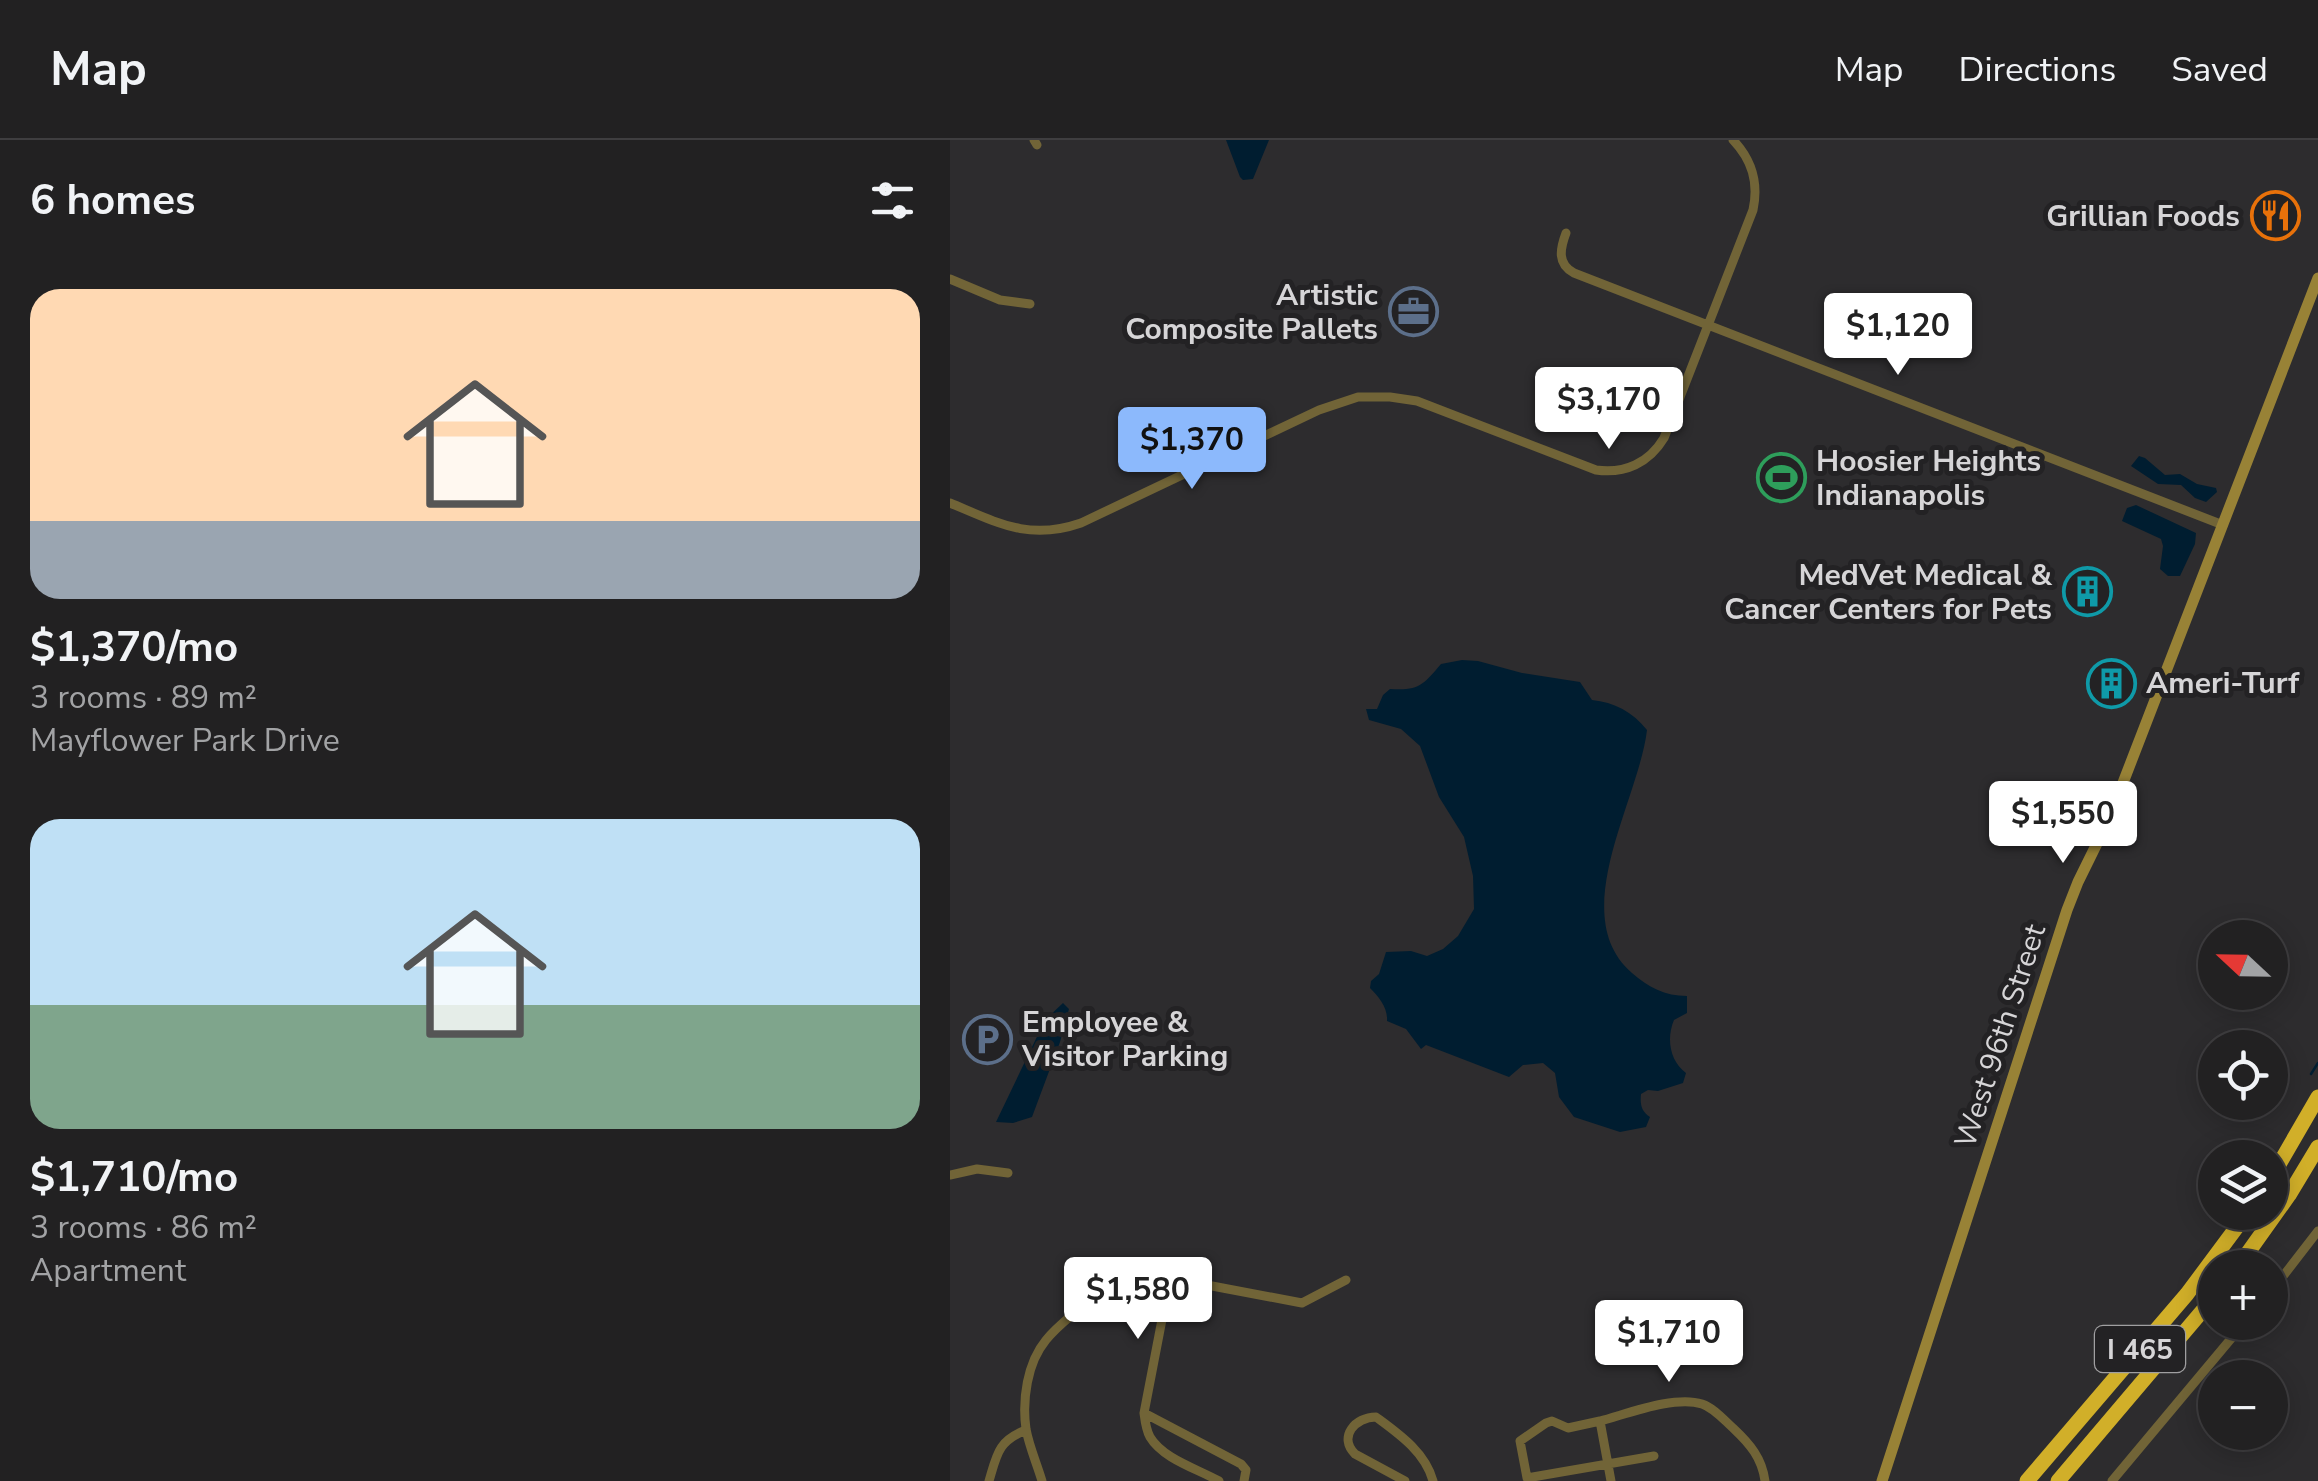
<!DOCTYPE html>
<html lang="en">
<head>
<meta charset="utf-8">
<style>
  :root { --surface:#222122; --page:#2a292a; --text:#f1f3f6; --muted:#a2a3a5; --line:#3f3e40; --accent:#8cb9fc }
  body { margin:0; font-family:"Nunito Sans",sans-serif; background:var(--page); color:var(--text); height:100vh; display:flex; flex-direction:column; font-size:38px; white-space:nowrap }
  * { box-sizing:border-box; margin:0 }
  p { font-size:32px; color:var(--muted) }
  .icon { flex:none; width:55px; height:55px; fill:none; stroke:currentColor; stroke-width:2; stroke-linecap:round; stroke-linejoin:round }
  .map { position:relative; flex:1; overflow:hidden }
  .side { display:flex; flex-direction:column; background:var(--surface); width:950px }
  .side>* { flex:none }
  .needle { width:65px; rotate:292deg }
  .buttons { position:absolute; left:1248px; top:780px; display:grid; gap:20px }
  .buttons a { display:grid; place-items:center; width:90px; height:90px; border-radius:50%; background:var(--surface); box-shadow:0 5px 25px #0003,0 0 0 2px var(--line); font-size:50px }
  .price { position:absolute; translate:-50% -85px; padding:0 22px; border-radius:10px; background:#fff; color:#222; font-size:32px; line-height:65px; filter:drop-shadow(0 2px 5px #0008) }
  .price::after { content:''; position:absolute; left:50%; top:60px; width:30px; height:22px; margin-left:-15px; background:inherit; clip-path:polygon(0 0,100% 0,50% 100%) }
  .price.current { background:var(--accent); color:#111 }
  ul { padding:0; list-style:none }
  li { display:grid; align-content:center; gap:20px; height:530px; padding:0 30px }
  li span { display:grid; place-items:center; height:310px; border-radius:30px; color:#555 }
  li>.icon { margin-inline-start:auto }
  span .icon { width:180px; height:180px; fill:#fffc; stroke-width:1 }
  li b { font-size:42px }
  h2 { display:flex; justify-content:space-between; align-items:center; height:120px; padding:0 30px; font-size:42px }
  header { display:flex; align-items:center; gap:60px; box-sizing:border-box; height:140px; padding:0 50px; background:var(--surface); border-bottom:2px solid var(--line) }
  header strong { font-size:48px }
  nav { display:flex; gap:55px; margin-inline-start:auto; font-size:35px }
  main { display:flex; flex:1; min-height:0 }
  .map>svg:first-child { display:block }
  .water { fill:#001d30 }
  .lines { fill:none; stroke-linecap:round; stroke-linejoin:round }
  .stream { stroke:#001d30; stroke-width:2.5 }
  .street { stroke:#716437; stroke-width:9 }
  .secondary { stroke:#988236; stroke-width:11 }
  .highway { stroke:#d1af29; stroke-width:15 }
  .labels { text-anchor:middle; stroke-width:10; stroke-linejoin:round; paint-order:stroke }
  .shield { fill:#232224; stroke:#a09fa1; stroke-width:2.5 }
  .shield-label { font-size:28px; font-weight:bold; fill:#d6d5d7 }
  .poi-label { font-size:30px; font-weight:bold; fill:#d6d5d7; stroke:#232224; text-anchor:end }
  .street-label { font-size:30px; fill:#d6d5d7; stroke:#232224 }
</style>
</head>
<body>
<header>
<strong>Map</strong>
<nav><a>Map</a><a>Directions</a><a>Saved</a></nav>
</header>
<main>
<section class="side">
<h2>6 homes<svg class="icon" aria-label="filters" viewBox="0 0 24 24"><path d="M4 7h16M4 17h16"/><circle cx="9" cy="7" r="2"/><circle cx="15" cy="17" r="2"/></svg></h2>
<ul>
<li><span style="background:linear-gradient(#ffd9b3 75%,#9aa5b1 0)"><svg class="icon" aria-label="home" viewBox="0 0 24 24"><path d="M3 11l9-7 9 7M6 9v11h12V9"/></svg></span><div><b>$1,370/mo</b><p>3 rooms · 89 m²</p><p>Mayflower Park Drive</p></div></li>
<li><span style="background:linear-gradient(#bfe0f5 60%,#7fa58c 0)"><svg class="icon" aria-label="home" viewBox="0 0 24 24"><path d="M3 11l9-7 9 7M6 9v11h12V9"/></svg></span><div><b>$1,710/mo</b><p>3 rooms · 86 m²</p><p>Apartment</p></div></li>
</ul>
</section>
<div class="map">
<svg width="1368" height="1341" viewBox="0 0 1368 1341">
  <rect width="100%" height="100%" fill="#2d2c2e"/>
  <path class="water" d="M276 0H319L303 39 293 40 290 37Z
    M1189 316 1195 318 1215 335 1230 334 1247 344 1266 348 1267 352 1256 362 1245 358 1231 345 1208 344 1181 326Z
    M1186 365 1246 393 1245 404 1230 436H1218L1210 429 1213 406 1211 399 1172 381 1177 368Z
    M512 520 528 521 572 533 630 542 642 560C664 562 683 572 697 590 689 660 615 775 682 833 698 847 715 856 737 856V873L724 880C716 899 720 921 736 933L733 943 708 951 698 950 691 954C690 964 691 971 700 977L696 987 670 992 624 977 609 957 605 933 593 923 573 925 559 937 476 905 471 909 456 889 437 881C438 868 429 857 420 848L421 841 429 834 436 812 461 811 477 816 493 809 508 796 524 769 523 736 514 697 489 657 470 606 451 589 419 580 416 569H427L433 555 440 549C469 551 473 545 491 524Z
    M113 863 119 869 110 902 82 977 63 983 46 982 95 880Z"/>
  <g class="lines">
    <path class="stream" d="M1361 934 1368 923"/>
    <path class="street" d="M84 0 87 5
      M616 93C610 109 607 124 624 133L1273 385
      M0 139 50 160 80 164
      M0 363C48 383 79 401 131 383L369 270 408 257H440L467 261 646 330C675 334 699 323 714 298L803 70C809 42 802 20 783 0
      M0 1035 27 1029 58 1033
      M220 1138 194 1273C195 1281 196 1290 200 1297 213 1319 248 1329 269 1341
      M1320 1153 1368 1091
      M194 1273 291 1324 296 1330 294 1341
      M650 1281 618 1288 602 1281 596 1283 570 1301 577 1338 704 1316
      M39 1341C47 1314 48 1301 76 1290
      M92 1341C87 1324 79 1306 76 1289 72 1260 77 1223 96 1200 113 1179 151 1153 173 1135 191 1124 203 1127 220 1138L352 1163 396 1140
      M455 1341 405 1314C388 1297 405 1277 426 1277 449 1294 475 1312 483 1341
      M661 1341 650 1281C677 1274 725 1255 752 1264 764 1268 774 1280 783 1288 800 1304 812 1318 815 1341
      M1162 1341 1295 1182"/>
    <path class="secondary" d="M932 1341 1117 770 1128 742 1159 679 1368 138"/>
    <path class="highway" d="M1320 1040 1368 957
      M1287 1128 1339 1055 1368 1007
      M1077 1341 1237 1154 1298 1072
      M1108 1341 1265 1156"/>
  </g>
  <defs>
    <symbol id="restaurant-ring" viewBox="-11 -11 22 22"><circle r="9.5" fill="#232224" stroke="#e8710a" stroke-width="1.5"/><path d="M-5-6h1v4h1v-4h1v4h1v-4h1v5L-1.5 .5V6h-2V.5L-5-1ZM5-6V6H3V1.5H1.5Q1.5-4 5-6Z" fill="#e8710a"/></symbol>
    <symbol id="office-ring" viewBox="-11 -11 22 22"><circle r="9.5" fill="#232224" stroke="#5c6f8a" stroke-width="1.5"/><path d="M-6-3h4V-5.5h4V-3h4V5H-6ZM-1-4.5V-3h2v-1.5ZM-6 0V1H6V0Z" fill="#5c6f8a"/></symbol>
    <symbol id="stadium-ring" viewBox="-11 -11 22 22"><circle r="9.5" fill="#232224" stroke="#2e9e5b" stroke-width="1.5"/><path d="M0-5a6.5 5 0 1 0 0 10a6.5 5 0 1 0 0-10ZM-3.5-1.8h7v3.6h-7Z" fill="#2e9e5b"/></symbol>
    <symbol id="building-ring" viewBox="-11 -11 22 22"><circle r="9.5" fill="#232224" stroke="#0f9aa8" stroke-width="1.5"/><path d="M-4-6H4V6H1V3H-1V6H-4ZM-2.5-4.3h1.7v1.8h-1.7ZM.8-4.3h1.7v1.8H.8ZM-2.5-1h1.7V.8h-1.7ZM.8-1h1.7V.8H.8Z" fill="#0f9aa8"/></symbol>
    <symbol id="parking-ring" viewBox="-11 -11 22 22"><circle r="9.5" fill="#232224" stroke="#5c6f8a" stroke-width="1.5"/><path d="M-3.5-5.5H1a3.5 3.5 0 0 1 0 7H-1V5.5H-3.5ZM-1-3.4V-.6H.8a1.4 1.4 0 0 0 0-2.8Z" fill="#5c6f8a"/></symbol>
  </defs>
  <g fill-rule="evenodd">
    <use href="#restaurant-ring" x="1298" y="48" width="55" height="55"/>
    <use href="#office-ring" x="436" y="144" width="55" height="55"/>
    <use href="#stadium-ring" x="804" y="310" width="55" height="55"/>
    <use href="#building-ring" x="1110" y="424" width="55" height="55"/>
    <use href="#building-ring" x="1134" y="516" width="55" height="55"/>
    <use href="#parking-ring" x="10" y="872" width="55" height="55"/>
  </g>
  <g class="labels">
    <rect class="shield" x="1145" y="1186" width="90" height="46" rx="8"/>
    <g class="shield-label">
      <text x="1190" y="1219">I 465</text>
    </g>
    <g class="poi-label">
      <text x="1290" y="86">Grillian Foods</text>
      <text x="428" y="165">Artistic<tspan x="428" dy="34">Composite Pallets</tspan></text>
      <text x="866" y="331" text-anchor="start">Hoosier Heights<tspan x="866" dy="34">Indianapolis</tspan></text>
      <text x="1102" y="445">MedVet Medical &amp;<tspan x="1102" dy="34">Cancer Centers for Pets</tspan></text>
      <text x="1196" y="553" text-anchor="start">Ameri-Turf</text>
      <text x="72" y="892" text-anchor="start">Employee &amp;<tspan x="72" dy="34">Visitor Parking</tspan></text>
    </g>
    <g class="street-label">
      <text transform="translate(1050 896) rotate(-72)" y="10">West 96th Street</text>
    </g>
  </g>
</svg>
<div class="buttons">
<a><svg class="needle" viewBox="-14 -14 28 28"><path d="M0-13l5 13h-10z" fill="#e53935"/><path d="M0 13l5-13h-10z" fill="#a2a3a5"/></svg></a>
<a><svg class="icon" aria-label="locate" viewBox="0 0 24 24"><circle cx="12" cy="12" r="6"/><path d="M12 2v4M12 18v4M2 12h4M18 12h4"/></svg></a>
<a><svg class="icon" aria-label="layers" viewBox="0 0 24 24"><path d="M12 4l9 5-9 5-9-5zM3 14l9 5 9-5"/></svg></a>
<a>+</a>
<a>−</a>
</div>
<b class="price" style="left:948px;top:238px">$1,120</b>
<b class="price" style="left:659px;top:312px">$3,170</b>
<b class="price current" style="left:242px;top:352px">$1,370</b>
<b class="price" style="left:1113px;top:726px">$1,550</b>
<b class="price" style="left:188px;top:1202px">$1,580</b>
<b class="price" style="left:719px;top:1245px">$1,710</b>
</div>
</main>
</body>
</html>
